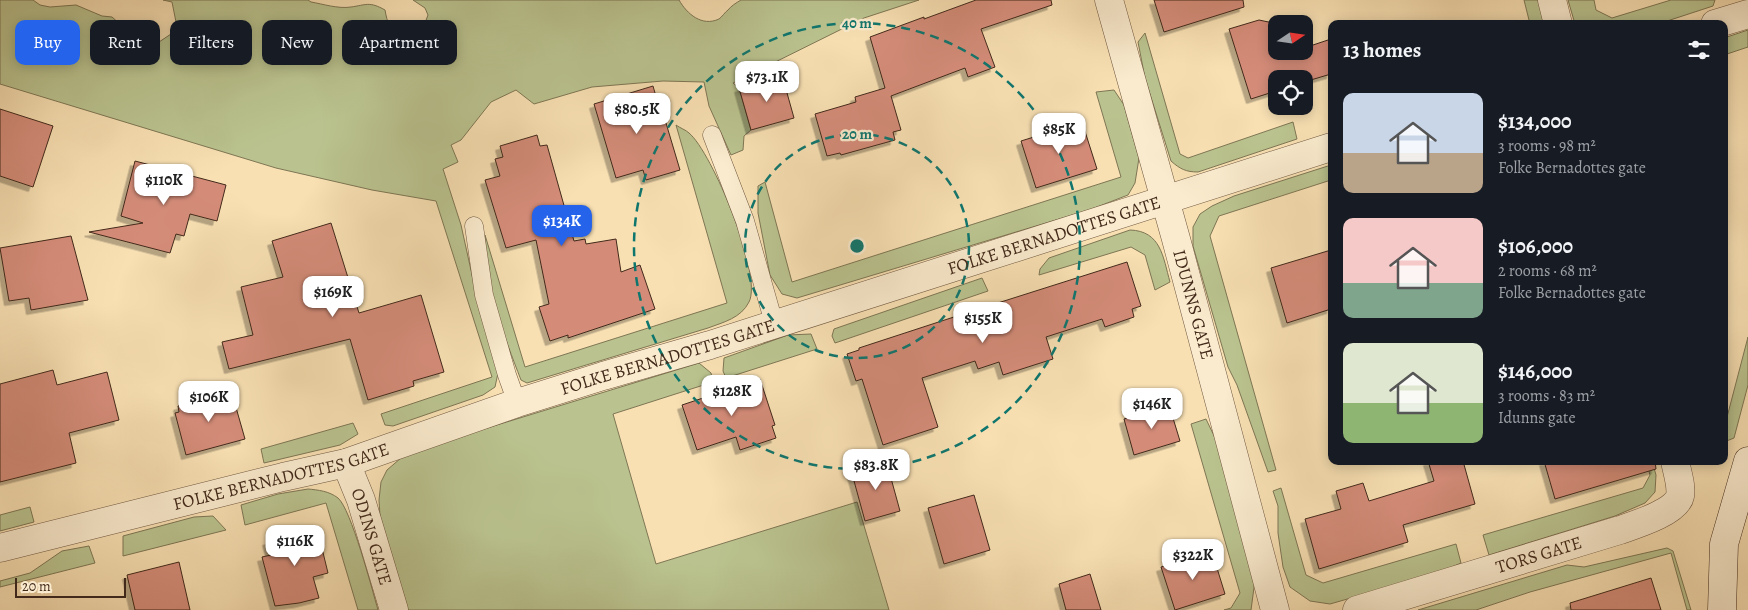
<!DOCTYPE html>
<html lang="en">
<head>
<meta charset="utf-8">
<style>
  :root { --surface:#171b24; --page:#20242c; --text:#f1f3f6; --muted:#9ea1a6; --accent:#2563eb }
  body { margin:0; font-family:Alegreya,serif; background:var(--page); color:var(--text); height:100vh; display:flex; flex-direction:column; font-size:19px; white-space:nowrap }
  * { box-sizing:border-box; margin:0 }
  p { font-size:16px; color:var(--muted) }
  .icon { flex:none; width:28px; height:28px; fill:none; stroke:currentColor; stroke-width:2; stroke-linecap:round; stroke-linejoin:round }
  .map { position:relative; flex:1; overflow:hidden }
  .sheet { position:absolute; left:1328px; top:20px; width:400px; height:445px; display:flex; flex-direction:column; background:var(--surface); border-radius:10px; box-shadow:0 2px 12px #0003 }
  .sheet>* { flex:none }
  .top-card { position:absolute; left:15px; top:20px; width:475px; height:45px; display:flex; gap:10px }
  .needle { width:32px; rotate:77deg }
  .tools { position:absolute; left:1268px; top:15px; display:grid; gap:10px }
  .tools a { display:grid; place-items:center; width:45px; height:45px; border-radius:10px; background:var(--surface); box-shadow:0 2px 12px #0003; font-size:25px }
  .scale { position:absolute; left:15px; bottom:12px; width:111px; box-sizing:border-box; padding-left:5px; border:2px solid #42291a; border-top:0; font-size:14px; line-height:18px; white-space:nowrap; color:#42291a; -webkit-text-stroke:4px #faebce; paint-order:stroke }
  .price { position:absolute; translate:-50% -42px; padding:0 11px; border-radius:10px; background:#fff; color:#222; font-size:16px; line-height:32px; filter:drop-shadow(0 1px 2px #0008) }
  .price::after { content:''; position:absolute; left:50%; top:30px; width:15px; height:11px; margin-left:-8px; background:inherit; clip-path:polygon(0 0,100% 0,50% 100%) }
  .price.on { background:var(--accent); color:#fff }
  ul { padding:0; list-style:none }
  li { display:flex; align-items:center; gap:15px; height:125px; padding:0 15px }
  li span { display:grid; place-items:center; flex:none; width:140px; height:100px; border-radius:10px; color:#555 }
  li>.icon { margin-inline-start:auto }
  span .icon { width:60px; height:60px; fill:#fffc; stroke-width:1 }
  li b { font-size:21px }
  h2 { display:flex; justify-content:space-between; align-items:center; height:60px; padding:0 15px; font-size:21px }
  .chip { padding:0 18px; border-radius:10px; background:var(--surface); box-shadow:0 2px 12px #0003; font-size:18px; line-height:45px }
  .chip.on { background:var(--accent); color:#fff }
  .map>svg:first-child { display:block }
  .green { fill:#bac38f; stroke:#7e7654 }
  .building { fill:#d48c79; stroke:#42291a; filter:url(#shadow) }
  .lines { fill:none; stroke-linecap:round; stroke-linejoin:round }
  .lane-casing { stroke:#705740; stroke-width:19 }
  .street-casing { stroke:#705740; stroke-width:29 }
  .secondary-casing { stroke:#42291a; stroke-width:29 }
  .lane { stroke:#faebce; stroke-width:18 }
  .street { stroke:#faebce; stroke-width:28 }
  .secondary { stroke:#faebce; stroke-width:28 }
  .ring { fill:none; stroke:#0f766e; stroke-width:2.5; stroke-dasharray:9 6 }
  .labels { text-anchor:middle; stroke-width:4.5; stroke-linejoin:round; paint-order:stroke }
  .street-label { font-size:18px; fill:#42291a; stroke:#faebce }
  .centre { fill:#0f766e; stroke:#faebce; stroke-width:2.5 }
  .ring-label { font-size:15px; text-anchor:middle; font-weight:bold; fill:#0f766e; stroke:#faebce; stroke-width:4.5; stroke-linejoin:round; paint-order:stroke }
</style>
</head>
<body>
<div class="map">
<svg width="1748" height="610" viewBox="0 0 1748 610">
  <defs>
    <filter id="shadow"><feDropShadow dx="-4.5" dy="4.5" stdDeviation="0" flood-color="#0004"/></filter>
  </defs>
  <rect width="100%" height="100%" fill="#f8e0b3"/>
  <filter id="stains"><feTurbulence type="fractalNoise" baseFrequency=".004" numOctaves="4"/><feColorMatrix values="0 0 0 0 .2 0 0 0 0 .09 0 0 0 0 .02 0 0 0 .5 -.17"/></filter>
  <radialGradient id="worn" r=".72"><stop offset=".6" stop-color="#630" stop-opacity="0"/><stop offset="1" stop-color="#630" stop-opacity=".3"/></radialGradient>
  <path class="green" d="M0 0H33L40 5 50 7 76 5 102 16 112 17 121 25 122 33 127 41 151 44 159 42 171 34 176 22 172 2 163 0H308L311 2C323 4 338 9 351 7 366 5 369 1 385 10 386 15 387 22 390 26 395 35 409 36 418 36L422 31 428 15 425 8 413 0H679C687 14 702 27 719 19 722 17 725 12 728 10 731 6 736 3 741 0H919L864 18 733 83 739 88 751 130 744 136 743 150 731 155 709 106 704 82 663 81 592 87 534 104 516 90 491 102 461 140 451 145 458 162 443 169 461 225 480 311 498 373 495 387 483 395 393 426 385 425 381 414 492 377 436 201 372 190 276 168 0 84Z
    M1524 0H1539L1546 24H1530Z
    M1568 0H1594L1596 10 1612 18 1671 0H1715L1713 6 1658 24H1575Z
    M1748 30V47L1724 55V38Z
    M1145 33 1180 154 1188 158 1293 122 1297 139 1198 172C1186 172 1180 169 1171 161L1145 78 1138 42Z
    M1114 90 1124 105 1139 158 1135 183 1128 195 1089 210 797 298 782 294 770 275 758 213V186L765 182 792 282 1121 177 1096 92Z
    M676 125C680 128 686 130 689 133 712 152 763 275 749 302 741 318 724 322 708 328L527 383 521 380C504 336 483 282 485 235L525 367 727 303Z
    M1331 165V180L1219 216 1210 236 1276 470 1268 472 1237 385 1228 367 1193 246V227L1200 214 1212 206 1234 196Z
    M1130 230C1161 231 1163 257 1170 282L1155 290 1145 255 1131 247 1039 275 1040 269 1049 258Z
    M982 278 988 291 835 343 832 336 834 329Z
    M811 334 817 349 726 378 723 371 724 358 788 335Z
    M1748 337V385L1734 438 1724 442V422L1726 421Z
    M699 363 711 373 713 382 613 414 656 564 857 502 889 610H408L380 516 379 500 381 482 387 470 401 458 435 444Z
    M1206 419 1216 440 1255 580 1251 610H1224L1231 608 1240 593 1191 424Z
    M353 423 358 434 340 445 264 463 261 449Z
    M1646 461H1652L1656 475 1655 492 1645 503 1615 516 1489 555 1483 535 1643 488 1650 475Z
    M1281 488 1306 575 1323 583 1456 544 1461 563 1438 573 1330 604 1310 601 1290 587 1283 567 1278 533V506L1273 491Z
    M308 489C318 490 329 491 338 498 351 509 372 589 378 610H358L326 503 245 525 241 505 278 494Z
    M30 507 34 522 0 531V515Z
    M213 516 226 530 123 556V536L194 517Z
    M89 546 95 563 0 587V581L30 573 62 551Z
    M1667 548 1673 551 1691 610H1687L1671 553 1530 592 1476 610H1418L1567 565 1584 567Z"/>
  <path class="building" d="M976 0H1051L1052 5 981 29 995 67 968 77 965 68 891 96 901 130 893 132 895 140 841 155 840 153 827 156 815 114 856 102 855 97 885 88 870 37 924 17V19Z
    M1154 0H1243L1244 7 1164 32Z
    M1259 20 1278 24H1276V51H1304V29L1310 46 1331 39V74L1304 82V79H1276V91L1251 99 1229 29Z
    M782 75 794 118 751 130 739 88Z
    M653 86 661 114 663 113 680 170 646 180 643 170 616 178 594 104Z
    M0 109 53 126 33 187 0 176Z
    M1082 122 1097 169 1036 188 1021 141Z
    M537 135 540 146 547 145 574 241 585 239 586 244 616 239 621 272 640 265 655 309 568 338V335L550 341 539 307 549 304 536 240 506 248 485 180 500 176 495 159 503 157 500 146Z
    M135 161 226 185 217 221 190 214 184 236 176 234 170 253 89 232 143 223 121 216Z
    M331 223 359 313 421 295 444 372 413 381 414 386 368 400 350 339 229 369 222 342 253 335 241 287 283 277 272 241Z
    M71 236 88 300 31 310 29 298 9 301 0 248Z
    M1331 250V309L1287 323 1271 268Z
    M1127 262 1141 306 1132 309 1134 317 1105 327 1102 319 1046 337 1053 359 1003 375 999 362 978 369 975 361 922 378 938 427 883 445 862 379 856 381 847 354 859 350V348L960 315Z
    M53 370 57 385 107 372 119 420 69 433 76 463 0 482V384Z
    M760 379 775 425 772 426 776 438 740 450 736 437 697 450 682 405Z
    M231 390 245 439 186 455 175 413 179 412 178 406Z
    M1169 405 1180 441 1134 455 1124 419Z
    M886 460 900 511 865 521 851 470Z
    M1428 461H1463L1475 504 1403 525 1408 542 1319 569 1305 519 1341 509 1336 491 1363 483 1369 501 1434 481Z
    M1544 461H1655L1656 469 1555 499Z
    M974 495 990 550 944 564 928 508Z
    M317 528 328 573 313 577 319 598 299 603 275 606 262 557 271 555 267 541Z
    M1212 552 1225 594 1175 610 1161 567Z
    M179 562 190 610H135L127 575Z
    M1090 574 1101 610H1066L1059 584Z
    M1651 578 1661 610H1571L1570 603Z"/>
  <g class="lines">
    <defs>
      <path id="lane" d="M712 135 745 221 774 323
        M474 226 484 295 507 375 517 403"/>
      <g id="street">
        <path id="s1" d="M1109 0 1176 239 1275 610"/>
        <path d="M1552 0 1558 24"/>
        <path d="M1715 24 1748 14"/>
        <path id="s2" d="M346 463 361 500 394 610"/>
        <path id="s3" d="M0 548 283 477 346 463 517 403 603 376 710 345 1331 147"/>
        <path id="s4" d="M1357 610 1620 530C1634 525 1677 512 1680 496 1682 486 1677 472 1675 461"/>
      </g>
      <path id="secondary" d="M1722 610 1724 544 1748 461"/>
    </defs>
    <use href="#lane" class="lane-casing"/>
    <use href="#street" class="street-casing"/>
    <use href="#secondary" class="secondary-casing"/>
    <use href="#lane" class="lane"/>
    <use href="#street" class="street"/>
    <use href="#secondary" class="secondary"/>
  </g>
  <g class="ring">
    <circle cx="857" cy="246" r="112"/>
    <circle cx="857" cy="246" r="223"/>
  </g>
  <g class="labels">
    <g class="street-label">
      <text dy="6" stroke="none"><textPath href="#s3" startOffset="1100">FOLKE BERNADOTTES GATE</textPath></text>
      <text dy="6" stroke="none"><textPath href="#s1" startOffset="316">IDUNNS GATE</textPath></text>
      <text dy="6" stroke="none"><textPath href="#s3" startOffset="695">FOLKE BERNADOTTES GATE</textPath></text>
      <text dy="6" stroke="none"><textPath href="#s3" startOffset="290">FOLKE BERNADOTTES GATE</textPath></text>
      <text dy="6" stroke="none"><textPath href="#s2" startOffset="78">ODINS GATE</textPath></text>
      <text dy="6" stroke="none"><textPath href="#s4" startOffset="190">TORS GATE</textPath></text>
    </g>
  </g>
  <circle cx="857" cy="246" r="8" class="centre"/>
  <g class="ring-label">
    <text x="857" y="28">40 m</text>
    <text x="857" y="139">20 m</text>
  </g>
  <rect width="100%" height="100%" filter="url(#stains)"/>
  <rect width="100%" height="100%" fill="url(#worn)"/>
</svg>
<div class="tools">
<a><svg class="needle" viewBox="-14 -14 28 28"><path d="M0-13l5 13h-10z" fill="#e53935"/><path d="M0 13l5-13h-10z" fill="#9ea1a6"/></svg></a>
<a><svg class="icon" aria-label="locate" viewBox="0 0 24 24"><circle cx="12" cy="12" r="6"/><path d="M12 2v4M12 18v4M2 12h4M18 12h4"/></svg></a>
</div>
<div class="scale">20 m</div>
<b class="price" style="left:767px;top:103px">$73.1K</b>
<b class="price" style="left:637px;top:135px">$80.5K</b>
<b class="price" style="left:1059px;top:155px">$85K</b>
<b class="price" style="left:164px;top:206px">$110K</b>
<b class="price on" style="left:562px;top:247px">$134K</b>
<b class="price" style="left:333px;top:318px">$169K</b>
<b class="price" style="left:983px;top:344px">$155K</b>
<b class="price" style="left:732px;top:417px">$128K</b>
<b class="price" style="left:209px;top:423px">$106K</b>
<b class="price" style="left:1152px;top:430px">$146K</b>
<b class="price" style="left:876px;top:491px">$83.8K</b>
<b class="price" style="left:295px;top:567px">$116K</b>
<b class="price" style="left:1193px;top:581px">$322K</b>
<div class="top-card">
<a class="chip on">Buy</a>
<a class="chip">Rent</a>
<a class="chip">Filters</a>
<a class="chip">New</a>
<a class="chip">Apartment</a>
</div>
<section class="sheet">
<h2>13 homes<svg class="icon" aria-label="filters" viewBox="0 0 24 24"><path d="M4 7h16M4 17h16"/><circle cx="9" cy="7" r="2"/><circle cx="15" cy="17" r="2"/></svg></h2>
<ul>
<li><span style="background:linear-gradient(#c9d6e8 60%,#b9a48a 0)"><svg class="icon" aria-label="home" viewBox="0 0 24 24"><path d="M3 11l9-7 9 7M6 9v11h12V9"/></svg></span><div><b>$134,000</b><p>3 rooms · 98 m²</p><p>Folke Bernadottes gate</p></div></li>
<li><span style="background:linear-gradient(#f6c9c9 65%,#7fa58c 0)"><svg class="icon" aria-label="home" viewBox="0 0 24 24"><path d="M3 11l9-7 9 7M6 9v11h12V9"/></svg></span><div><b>$106,000</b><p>2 rooms · 68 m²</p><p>Folke Bernadottes gate</p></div></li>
<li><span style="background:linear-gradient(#dfe7d0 60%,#8fb573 0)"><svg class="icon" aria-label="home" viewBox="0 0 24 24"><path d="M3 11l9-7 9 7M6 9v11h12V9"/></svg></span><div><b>$146,000</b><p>3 rooms · 83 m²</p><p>Idunns gate</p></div></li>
</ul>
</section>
</div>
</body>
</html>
